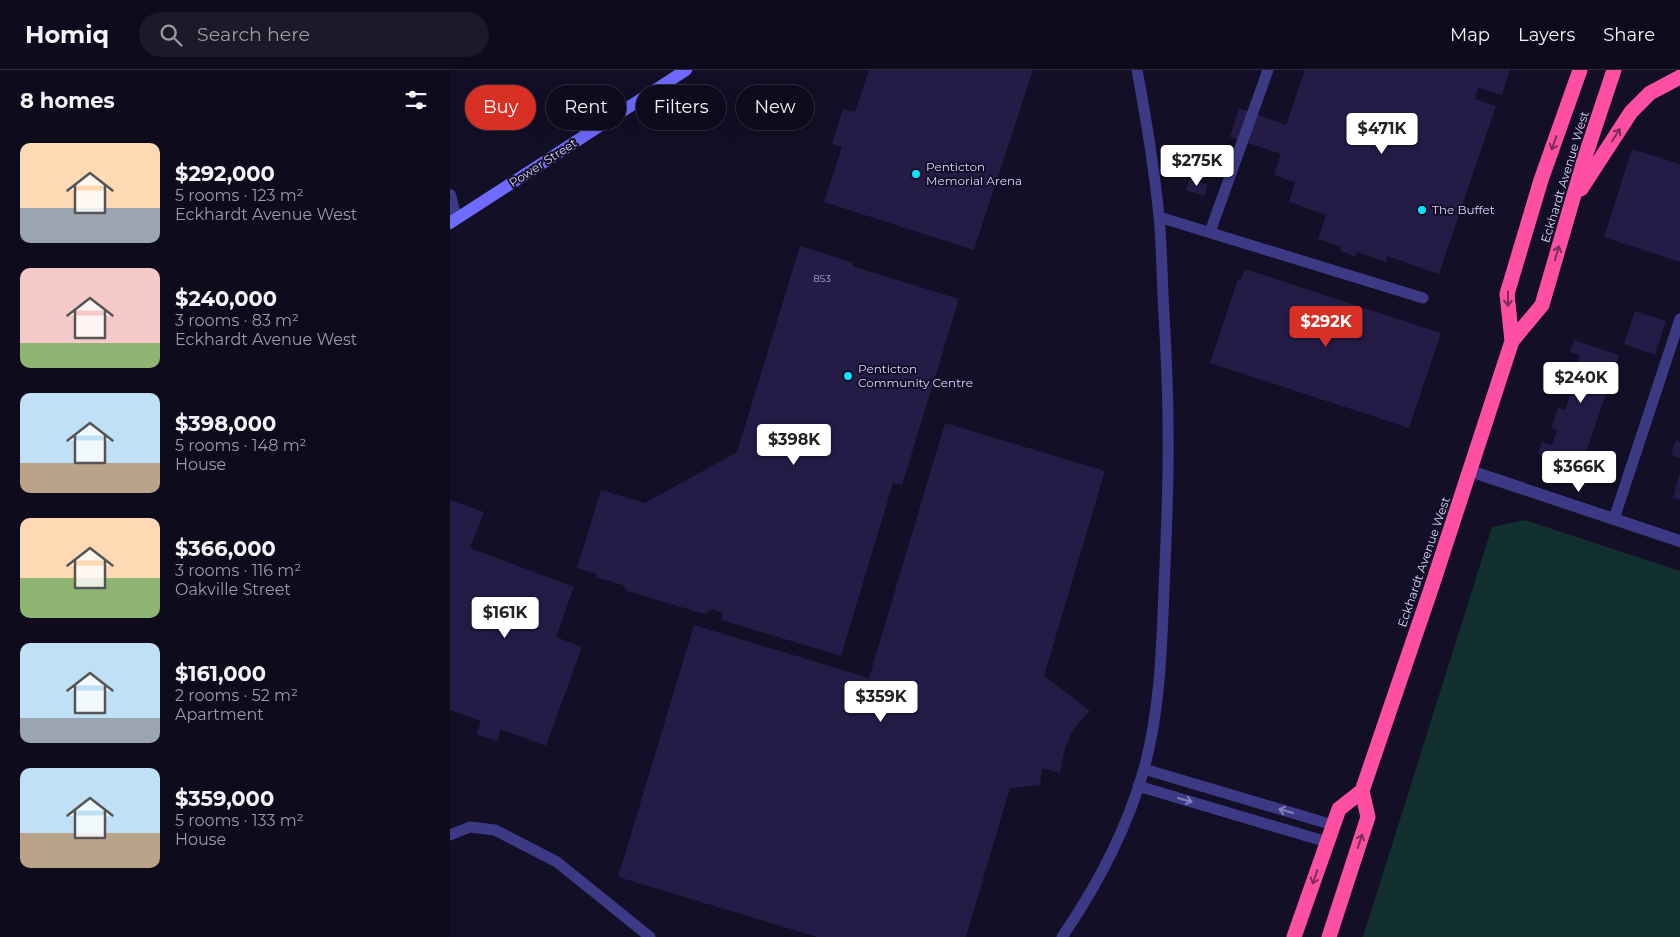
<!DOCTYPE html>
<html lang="en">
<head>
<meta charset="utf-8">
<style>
  :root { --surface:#0e0b1c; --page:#1c1929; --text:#f1f3f6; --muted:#9b9ba3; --line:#2e2b3b; --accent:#d93025 }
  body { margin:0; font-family:Montserrat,sans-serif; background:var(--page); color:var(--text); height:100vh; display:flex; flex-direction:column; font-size:19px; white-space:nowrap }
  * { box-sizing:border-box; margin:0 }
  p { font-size:16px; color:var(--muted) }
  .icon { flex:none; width:28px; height:28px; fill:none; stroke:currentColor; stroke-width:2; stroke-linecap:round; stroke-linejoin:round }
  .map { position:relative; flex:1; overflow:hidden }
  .details { display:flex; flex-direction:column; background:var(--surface); width:450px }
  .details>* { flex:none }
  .banner { position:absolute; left:15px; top:15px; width:475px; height:45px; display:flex; gap:10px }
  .price { position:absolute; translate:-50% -42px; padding:0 11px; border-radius:5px; background:#fff; color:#222; font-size:16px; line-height:32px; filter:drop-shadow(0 1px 2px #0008) }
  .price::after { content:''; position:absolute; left:50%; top:30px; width:15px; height:11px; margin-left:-8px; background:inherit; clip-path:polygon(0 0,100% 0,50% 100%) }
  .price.current { background:var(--accent); color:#fff }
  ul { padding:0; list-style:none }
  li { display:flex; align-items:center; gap:15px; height:125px; padding:0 20px }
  li span { display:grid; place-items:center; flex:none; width:140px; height:100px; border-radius:10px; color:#555 }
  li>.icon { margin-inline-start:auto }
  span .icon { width:60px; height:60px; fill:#fffc; stroke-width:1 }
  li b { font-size:21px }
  h2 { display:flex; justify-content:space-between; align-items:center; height:60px; padding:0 20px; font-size:21px }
  .tag { padding:0 18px; border-radius:22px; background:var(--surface); box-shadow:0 5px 20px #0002,0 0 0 1px var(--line); font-size:18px; line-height:45px }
  .tag.current { background:var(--accent); color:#fff }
  header { display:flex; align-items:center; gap:30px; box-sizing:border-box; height:70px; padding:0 25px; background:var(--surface); border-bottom:1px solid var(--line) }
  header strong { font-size:24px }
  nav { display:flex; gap:28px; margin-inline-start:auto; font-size:18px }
  .search { width:350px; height:45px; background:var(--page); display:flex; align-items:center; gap:12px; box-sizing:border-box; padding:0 18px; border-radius:28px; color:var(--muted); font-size:19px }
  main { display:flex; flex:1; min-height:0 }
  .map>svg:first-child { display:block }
  .green { fill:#12302f }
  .building { fill:#241b47 }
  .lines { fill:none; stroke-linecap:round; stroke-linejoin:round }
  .lane { stroke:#3d3a85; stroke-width:11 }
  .street { stroke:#3d3a85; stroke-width:12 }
  .secondary { stroke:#6f6bff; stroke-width:12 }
  .highway { stroke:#ff4fa3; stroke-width:15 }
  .oneway { stroke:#7d2c5e }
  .oneway2 { stroke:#837fbc }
  .poi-dot { fill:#00e5ff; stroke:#130f26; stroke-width:2 }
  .labels { text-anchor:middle; stroke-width:4; stroke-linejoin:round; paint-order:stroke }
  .number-label { font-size:10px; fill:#aca6d1 }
  .street-label { font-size:12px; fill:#d9d4ff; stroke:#130f26 }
  .poi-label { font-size:12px; fill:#d9d4ff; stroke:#130f26; text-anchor:start }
</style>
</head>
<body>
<header>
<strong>Homiq</strong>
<div class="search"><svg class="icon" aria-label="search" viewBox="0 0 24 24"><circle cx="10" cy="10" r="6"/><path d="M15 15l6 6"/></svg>Search here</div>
<nav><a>Map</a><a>Layers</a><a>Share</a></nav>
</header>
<main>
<section class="details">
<h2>8 homes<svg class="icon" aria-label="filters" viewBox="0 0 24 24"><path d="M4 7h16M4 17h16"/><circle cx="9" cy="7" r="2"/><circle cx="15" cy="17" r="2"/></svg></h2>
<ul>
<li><span style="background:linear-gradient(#ffd9b3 65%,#9aa5b1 0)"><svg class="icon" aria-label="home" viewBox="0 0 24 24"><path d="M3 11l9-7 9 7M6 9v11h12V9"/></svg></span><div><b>$292,000</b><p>5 rooms · 123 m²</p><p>Eckhardt Avenue West</p></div></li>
<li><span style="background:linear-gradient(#f6c9c9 75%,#8fb573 0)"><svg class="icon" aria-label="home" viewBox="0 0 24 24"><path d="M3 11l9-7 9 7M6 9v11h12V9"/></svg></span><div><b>$240,000</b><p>3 rooms · 83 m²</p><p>Eckhardt Avenue West</p></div></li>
<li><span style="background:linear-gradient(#bfe0f5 70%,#b9a48a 0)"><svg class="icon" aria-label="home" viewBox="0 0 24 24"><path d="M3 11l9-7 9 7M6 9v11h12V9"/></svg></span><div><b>$398,000</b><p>5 rooms · 148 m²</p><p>House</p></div></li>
<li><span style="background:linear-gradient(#ffd9b3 60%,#8fb573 0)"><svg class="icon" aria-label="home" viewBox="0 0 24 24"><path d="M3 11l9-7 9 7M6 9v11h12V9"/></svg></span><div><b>$366,000</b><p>3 rooms · 116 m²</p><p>Oakville Street</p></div></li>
<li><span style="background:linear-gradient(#bfe0f5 75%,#9aa5b1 0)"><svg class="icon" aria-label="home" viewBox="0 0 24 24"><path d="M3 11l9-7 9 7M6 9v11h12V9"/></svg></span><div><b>$161,000</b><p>2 rooms · 52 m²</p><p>Apartment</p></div></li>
<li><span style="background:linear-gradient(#bfe0f5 65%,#b9a48a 0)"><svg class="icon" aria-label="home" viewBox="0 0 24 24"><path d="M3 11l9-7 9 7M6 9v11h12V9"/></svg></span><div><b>$359,000</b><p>5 rooms · 133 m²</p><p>House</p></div></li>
</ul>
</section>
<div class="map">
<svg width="1230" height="867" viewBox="0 0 1230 867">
  <rect width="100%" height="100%" fill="#130f26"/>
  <path class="green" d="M1075 450 1230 501V867H913L1042 457Z"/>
  <path class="building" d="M419 0H583L524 180 374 132 392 77 382 74 393 39 405 42Z
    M855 0H1060L1052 25 1028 18 1025 29 1046 36 989 204 937 186 935 192 907 182 906 187 890 181 891 177 868 169 876 145 839 132 845 112 824 105 831 84 780 67 789 38 836 55Z
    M1182 79 1230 94V192L1154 167Z
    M739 109 758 115 754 126 736 120Z
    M350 176 404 193 402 196 509 229 452 415 443 413 391 586 271 550 273 543 262 539 254 544 177 521 173 515 146 507 147 504 127 498 151 420 195 433 287 382Z
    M795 199 991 263 959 358 760 293 788 209 791 210Z
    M1185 241 1216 251 1205 285 1174 274Z
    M1124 270 1169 285 1131 398 1088 383 1092 372 1102 375 1107 360 1101 358 1108 338 1115 340 1122 321 1114 318 1120 299 1125 300 1130 285 1120 282Z
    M495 353 655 401 594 606 640 641 629 652 620 666 614 682 610 703 592 698 590 715 560 718 516 867H367L168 807 244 555 419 608Z
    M1226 370 1230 372V388L1221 385Z
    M1230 402V430L1223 428Z
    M0 430 34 442 20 478 124 517 106 567 132 577 96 676 51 659 47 671 26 664 31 651 0 640Z"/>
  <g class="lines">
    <path class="lane" d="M709 147 973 228
      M760 162 818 0
      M1164 449 1230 249
      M694 699 883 755
      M688 716 877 772
      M0 765 20 757 45 760 107 792 200 867
      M612 867C647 816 677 759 694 699 712 633 712 563 715 495 717 449 719 402 718 356 718 319 716 281 714 244 712 212 712 178 709 146 704 97 696 48 687 0"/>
    <path class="street" d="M0 125 6 148
      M1020 401 1230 471"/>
    <path class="secondary" d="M0 153 236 0"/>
    <path class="highway" d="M1131 119 1181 42 1200 23 1230 7
      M1062 271 1057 224 1091 110 1130 0
      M844 867 889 739 912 721 982 516 1062 271 1092 235 1135 87 1164 0
      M879 867 918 747 912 721"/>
  </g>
  <defs><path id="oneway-shaft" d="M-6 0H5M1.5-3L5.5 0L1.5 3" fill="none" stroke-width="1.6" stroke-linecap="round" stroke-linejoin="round" transform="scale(1.25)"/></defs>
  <g class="oneway">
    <use href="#oneway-shaft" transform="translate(1166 65) rotate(-57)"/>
    <use href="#oneway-shaft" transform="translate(1104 73) rotate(109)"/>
    <use href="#oneway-shaft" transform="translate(1107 183) rotate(-74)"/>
    <use href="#oneway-shaft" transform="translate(1058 229) rotate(90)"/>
    <use href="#oneway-shaft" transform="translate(910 771) rotate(-72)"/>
    <use href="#oneway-shaft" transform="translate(865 807) rotate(109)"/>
  </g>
  <g class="oneway2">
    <use href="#oneway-shaft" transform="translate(735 730) rotate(16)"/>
    <use href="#oneway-shaft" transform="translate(836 741) rotate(-164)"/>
  </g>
  <g class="poi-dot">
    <circle cx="466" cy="104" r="5"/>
    <circle cx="972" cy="140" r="5"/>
    <circle cx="398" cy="306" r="5"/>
  </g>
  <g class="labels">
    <g class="number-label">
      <text x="372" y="212">853</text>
    </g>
    <g class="street-label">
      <text transform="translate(93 93) rotate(-33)" y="4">Power Street</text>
      <text transform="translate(1115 107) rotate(-73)" y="4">Eckhardt Avenue West</text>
      <text transform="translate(974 492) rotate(-71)" y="4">Eckhardt Avenue West</text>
    </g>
    <g class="poi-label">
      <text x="476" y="101">Penticton<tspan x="476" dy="14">Memorial Arena</tspan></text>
      <text x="982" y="144">The Buffet</text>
      <text x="408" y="303">Penticton<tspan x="408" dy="14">Community Centre</tspan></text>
    </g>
  </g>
</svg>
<b class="price" style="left:932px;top:85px">$471K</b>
<b class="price" style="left:747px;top:117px">$275K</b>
<b class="price current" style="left:876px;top:278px">$292K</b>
<b class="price" style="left:1131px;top:334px">$240K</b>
<b class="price" style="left:344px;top:396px">$398K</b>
<b class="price" style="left:1129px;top:423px">$366K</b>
<b class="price" style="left:55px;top:569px">$161K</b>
<b class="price" style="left:431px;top:653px">$359K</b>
<div class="banner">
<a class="tag current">Buy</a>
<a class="tag">Rent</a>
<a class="tag">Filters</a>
<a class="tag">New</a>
</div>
</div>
</main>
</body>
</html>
